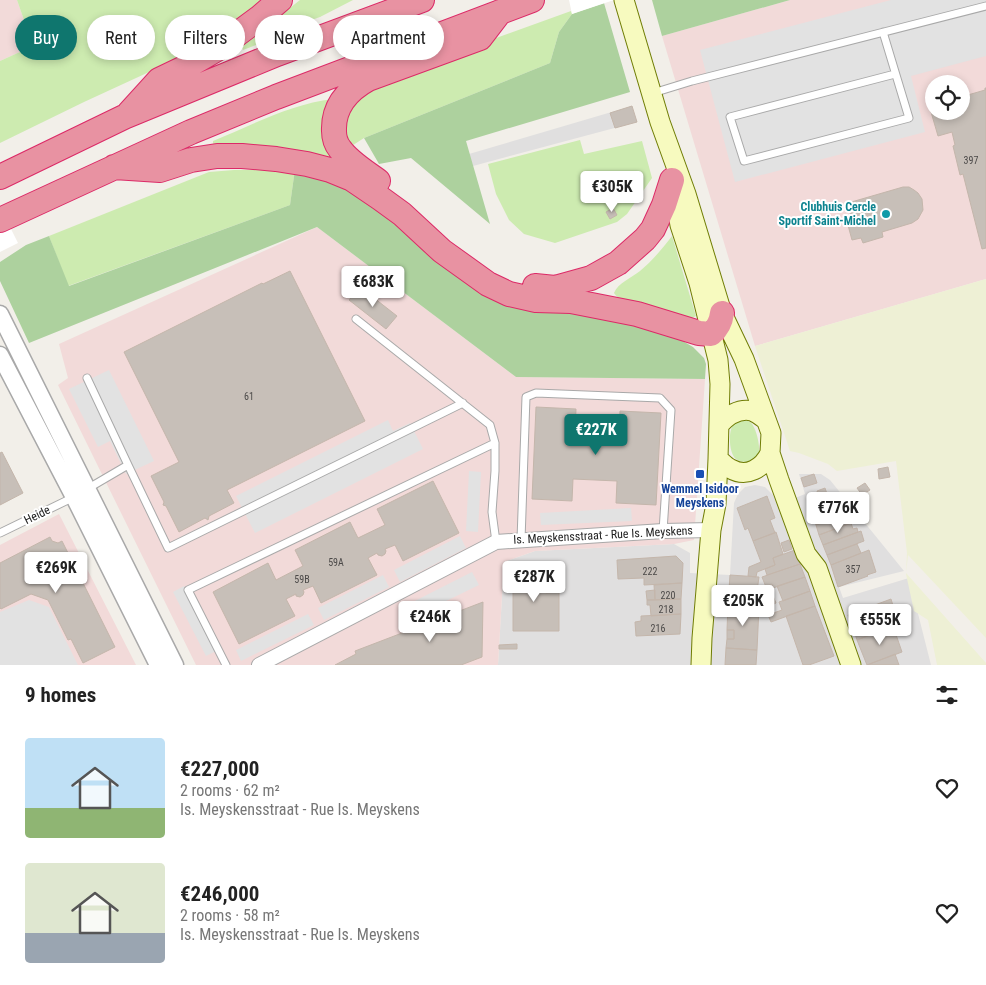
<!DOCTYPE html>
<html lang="en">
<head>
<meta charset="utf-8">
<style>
  :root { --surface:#fff; --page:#f6f6f6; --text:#222; --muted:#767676; --accent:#0f766e }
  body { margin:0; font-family:"Roboto Condensed",sans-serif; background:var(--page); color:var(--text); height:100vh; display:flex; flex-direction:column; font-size:19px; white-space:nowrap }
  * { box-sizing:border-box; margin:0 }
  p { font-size:16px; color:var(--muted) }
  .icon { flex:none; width:28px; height:28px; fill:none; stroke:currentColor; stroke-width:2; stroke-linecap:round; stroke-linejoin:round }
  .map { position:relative; height:665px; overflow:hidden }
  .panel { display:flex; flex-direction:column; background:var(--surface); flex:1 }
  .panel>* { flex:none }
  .top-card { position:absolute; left:15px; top:15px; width:500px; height:45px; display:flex; gap:10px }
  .buttons { position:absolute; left:925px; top:75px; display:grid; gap:10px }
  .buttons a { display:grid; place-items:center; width:45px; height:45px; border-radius:50%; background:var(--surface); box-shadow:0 2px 8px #0003; font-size:25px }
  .price { position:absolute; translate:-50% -42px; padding:0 11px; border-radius:5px; background:#fff; color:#222; font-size:16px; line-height:32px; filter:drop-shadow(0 1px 2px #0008) }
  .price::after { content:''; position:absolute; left:50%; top:30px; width:15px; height:11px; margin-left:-8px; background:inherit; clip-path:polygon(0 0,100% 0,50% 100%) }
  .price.selected { background:var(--accent); color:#fff }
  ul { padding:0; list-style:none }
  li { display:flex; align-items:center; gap:15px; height:125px; padding:0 25px }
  li span { display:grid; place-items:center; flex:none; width:140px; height:100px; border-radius:5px; color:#555 }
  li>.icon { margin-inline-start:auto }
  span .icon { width:60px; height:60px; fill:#fffc; stroke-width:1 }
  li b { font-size:21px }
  h2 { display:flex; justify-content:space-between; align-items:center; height:60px; padding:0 25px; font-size:21px }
  .tag { padding:0 18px; border-radius:22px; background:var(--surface); box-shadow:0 2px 8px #0003; font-size:18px; line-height:45px }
  .tag.selected { background:var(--accent); color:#fff }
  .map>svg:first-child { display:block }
  .residential { fill:#e0dfdf }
  .commercial { fill:#f2dad9; fill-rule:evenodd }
  .farmland { fill:#eef0d5 }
  .grass { fill:#cdebb0 }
  .forest { fill:#add19e }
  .parking { fill:#e2e2e2 }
  .pier { fill:#fff }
  .building { fill:#c7bfb8; stroke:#c4b6ab }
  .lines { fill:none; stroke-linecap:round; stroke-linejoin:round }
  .service-casing { stroke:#a9a9a9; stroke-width:9 }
  .minor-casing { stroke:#a9a9a9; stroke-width:16 }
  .tertiary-casing { stroke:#a9a9a9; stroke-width:19 }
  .secondary-casing { stroke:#707d05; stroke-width:21 }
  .motorway-casing { stroke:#dc2a67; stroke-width:26 }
  .service { stroke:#fff; stroke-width:7 }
  .minor { stroke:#fff; stroke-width:14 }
  .tertiary { stroke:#fff; stroke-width:16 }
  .secondary { stroke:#f7fabf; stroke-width:19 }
  .motorway { stroke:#e892a2; stroke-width:24 }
  .culture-dot { fill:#0f9aa8; stroke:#fff; stroke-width:2 }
  .transit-dot { fill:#1a4fb4; stroke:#fff; stroke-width:2 }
  .labels { text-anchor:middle; stroke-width:4; stroke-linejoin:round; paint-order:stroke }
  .number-label { font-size:10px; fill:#4b4948 }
  .culture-label { font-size:12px; font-weight:bold; fill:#0d838f; stroke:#fff; text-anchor:end }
  .transit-label { font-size:12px; font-weight:bold; fill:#164399; stroke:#fff }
  .street-label { font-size:12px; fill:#222; stroke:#fff }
</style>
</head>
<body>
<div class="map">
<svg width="986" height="665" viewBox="0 0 986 665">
  <rect width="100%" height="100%" fill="#f2efe9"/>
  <path class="residential" d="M632 106 637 122 473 166 469 154Z
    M799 474H821L830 480 904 571 839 587 843 598 909 578 931 665H498L504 562 535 551 674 544 690 553V573L730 575 734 503 738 494 745 487 755 485 765 487 773 495 778 505 805 494Z"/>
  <path class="commercial" d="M0 0H17L33 46 0 61Z
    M790 0H986V279L755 346 662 36ZM934 84H961V111H934Z
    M317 227 516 377 705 379 694 540 674 544 535 551 504 562 498 665H196L58 385 68 378 59 344Z
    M59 514 136 665H0V545Z"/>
  <path class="farmland" d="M986 279V638L908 555 906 573 986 663V665H937L928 620 914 611 906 574 907 553 896 461 837 471 828 464 799 453 790 451 755 346Z"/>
  <path class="grass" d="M17 0H268L230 29 186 55 84 102 0 143V61L33 46Z
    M300 0H353L320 17 292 27 293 31 243 50 242 47 243 45Z
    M571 11 572 14 559 32 550 63 364 138 347 149 340 133 353 98 432 61Z
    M333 99 337 161C326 157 315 153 303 151 274 145 244 144 214 145L213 143V141C252 125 291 104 333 99Z
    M580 140 584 154 642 141 652 178 627 214 617 222 555 243 524 234 509 220 496 194 488 164Z
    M295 169 290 205 68 286 49 236 209 172 234 170Z
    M672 236 696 316 690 319 629 300C622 299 618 299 614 293 618 283 631 278 640 271 652 261 663 248 672 236Z
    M739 420C743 420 747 420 750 422 756 426 760 445 759 452 756 461 744 465 736 459 729 454 728 432 733 425 734 424 738 421 739 420Z"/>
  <path class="forest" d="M652 0H790L662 36Z
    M604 3 630 92 466 141 490 224 411 158 379 164 364 138 550 63 559 32 572 14Z
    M295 169 355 191 461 275 600 316 674 336 693 347 704 358 706 364 705 379 516 377 317 227 29 343 0 281V262L26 245 49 236 69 286 290 205Z"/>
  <path class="parking" d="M891 0H986V56L911 76 925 132 735 182 700 50Z
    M109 370 154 461 126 474 110 441 98 447 69 389Z
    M388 420 393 431 410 423 423 449 255 533 236 496Z
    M469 471 481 472 478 532 466 531Z
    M631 508 632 521 541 525 540 513Z
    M460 536 466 548 400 582 394 570Z
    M472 572 479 585 405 621 399 609Z
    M383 575 389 587 324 620 318 608Z
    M184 586 218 650 206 656 173 592Z
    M29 600 49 607 78 665H0V612Z
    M308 614 314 625 241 661 236 650Z"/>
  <path class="pier" d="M569 0H614L572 14Z
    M0 207 18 243 0 252Z"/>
  <path class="building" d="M985 88H986V248L982 249 963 174 960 175 953 146 955 145 952 132 938 136 929 105 934 104V111H961V97L985 90Z
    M632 106 637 122 615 128 610 113Z
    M903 187H909L914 190 918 193 922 199 923 210 918 219 912 223 882 232 883 237 863 243 861 238 852 240 846 218 851 217 848 203Z
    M613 208 617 215 610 219 606 212Z
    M290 271 365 421 227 490 234 503 209 516 208 520 205 518 179 532 166 506 163 505 164 502 151 476 179 462 124 352 262 283 263 284Z
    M360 287 397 316 386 329 349 300Z
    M536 407 576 409 575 430 619 433 620 411 661 413 656 505 616 503 617 481 573 479 572 501 532 499Z
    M2 452 23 493 0 505V453Z
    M888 467 890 477 879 479 878 469Z
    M814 474 817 483 804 487 801 478Z
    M433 481 459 533 403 561 395 545 385 549 386 551 385 554 382 556 378 555 377 553 368 558 377 575 321 603 313 586 303 590 304 592 303 595 300 597 296 596V594L286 599 295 616 239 644 213 592 268 563 276 580 303 566 295 550 350 522 358 538 385 525 377 509Z
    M865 483 870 490 862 495 857 488Z
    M825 488 828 497 820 500 817 491Z
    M767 496 775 518 770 520 775 533 753 541 748 528 745 530 737 508Z
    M828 497 831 506 815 512 812 503Z
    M843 502 847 513 816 525 812 513Z
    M847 513 851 523 819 535 816 525Z
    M851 523 853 529 857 528 858 532 823 545 819 535Z
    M861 531 864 541 827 555 823 545Z
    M776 532 783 554 773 558 775 565 757 572 756 577 748 576 749 567 761 562 753 541Z
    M50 537 52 541 58 543 62 541 115 647 83 663 71 639 68 640 48 600 31 594 1 609 0 608V563Z
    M789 540 792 549 784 552 781 543Z
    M857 544 861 553 831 565 827 555Z
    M795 550 800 564 767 575 765 569 775 565 773 558Z
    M869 550 876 572 867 575 868 576 838 587 831 565Z
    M676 556 683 563 682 583 644 585V578L618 579 617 560Z
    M800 564 805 577 773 588 772 584 766 587 762 577Z
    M513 570H546V593L559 592V631H513Z
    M730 575 759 577 757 591 729 590Z
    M805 577 810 591 783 601 777 586Z
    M682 583 681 599 655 600 654 585Z
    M770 589 776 603 769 606H761L756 591H764Z
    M655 590V600H647L646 591Z
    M810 591 815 606 771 622 768 615 782 610 779 602Z
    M681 599V614L651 616 650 605H647V600Z
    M891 599 895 612 853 627 848 615Z
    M483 602 482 657 461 665H335L356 654 355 651Z
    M728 605 759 607 757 650 726 648 727 639H734V630H727Z
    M815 606 834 656 809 665H803L786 616Z
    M681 614 680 634 636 636 635 622 641 621V616Z
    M889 614 893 626 857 640 853 627Z
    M893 626 902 652 867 665 857 640Z
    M727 630H734V639H727Z
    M517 644V649H499V645Z
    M726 648 757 650 756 665H725Z
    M895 654 899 665H867Z"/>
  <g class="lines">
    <defs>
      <path id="service" d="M883 32 909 118 744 161 730 117 895 74
        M653 93 692 81 986 6
        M356 319 490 425 495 443V471L492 512 496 542
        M87 378 128 465
        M87 489 128 465 168 548 463 403
        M0 533 74 497
        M521 540 526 397 536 393 660 398 671 410 663 531
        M226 665 188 590 495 443"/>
      <path id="minor" d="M259 665 496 542 663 531 711 530"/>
      <path id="tertiary" d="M0 314 175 665
        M0 355 74 497 158 665"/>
      <path id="secondary" d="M624 0 660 122 686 194 722 313 744 359 771 433 770 453 779 480 806 554 817 568 851 665
        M673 187 680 225 699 283 718 360 720 384 718 459 716 504 711 530 702 638 701 665
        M719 425C727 416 739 408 752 411 757 413 762 417 766 420
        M718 459C722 462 726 467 731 469 747 478 763 468 770 453"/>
      <path id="motorway" d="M129 113 159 80 184 68 217 49 259 18 280 0
        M114 167 160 170 191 160 217 156H242L276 159 307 164 330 170 352 179 380 198 402 214 442 251 488 284 509 294 536 300 571 301 637 314 699 333 711 334C718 328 721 322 722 313
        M0 177 124 117 277 54 422 0
        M378 181C366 172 349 162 340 149 336 144 334 137 334 131 333 106 348 90 368 79L480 38 500 12
        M0 220 191 132 276 97 532 0
        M535 286 555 288 591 278 618 263 645 239 653 229 664 205 672 180"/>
    </defs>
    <use href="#service" class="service-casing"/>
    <use href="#minor" class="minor-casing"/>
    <use href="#tertiary" class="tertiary-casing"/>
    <use href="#secondary" class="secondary-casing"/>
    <use href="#motorway" class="motorway-casing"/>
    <use href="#service" class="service"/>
    <use href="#minor" class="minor"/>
    <use href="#tertiary" class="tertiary"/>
    <use href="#secondary" class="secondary"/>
    <use href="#motorway" class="motorway"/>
  </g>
  <circle class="culture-dot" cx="886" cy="214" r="5"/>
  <rect class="transit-dot" x="695" y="469" width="10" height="10" rx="2.5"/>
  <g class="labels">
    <g class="number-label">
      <text x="971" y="164">397</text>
      <text x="249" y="400">61</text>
      <text x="336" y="566">59A</text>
      <text x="853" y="573">357</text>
      <text x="650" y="575">222</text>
      <text x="302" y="583">59B</text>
      <text x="668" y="599">220</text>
      <text x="666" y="613">218</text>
      <text x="658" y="632">216</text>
    </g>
    <g class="culture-label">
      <text x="876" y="211">Clubhuis Cercle<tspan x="876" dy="14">Sportif Saint-Michel</tspan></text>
    </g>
    <g class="transit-label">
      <text x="700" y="493">Wemmel Isidoor<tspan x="700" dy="14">Meyskens</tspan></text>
    </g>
    <g class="street-label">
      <text transform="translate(37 515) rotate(-26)" y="4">Heide</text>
      <text transform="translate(603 535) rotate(-3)" y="4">Is. Meyskensstraat - Rue Is. Meyskens</text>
    </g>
  </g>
</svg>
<div class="buttons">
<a><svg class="icon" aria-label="locate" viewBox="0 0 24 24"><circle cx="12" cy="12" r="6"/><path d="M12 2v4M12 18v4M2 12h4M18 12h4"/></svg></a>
</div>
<b class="price" style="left:612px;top:213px">€305K</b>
<b class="price" style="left:373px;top:308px">€683K</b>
<b class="price selected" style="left:596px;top:456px">€227K</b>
<b class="price" style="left:838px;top:534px">€776K</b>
<b class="price" style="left:56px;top:594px">€269K</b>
<b class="price" style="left:534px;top:603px">€287K</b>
<b class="price" style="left:743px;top:627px">€205K</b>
<b class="price" style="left:430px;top:643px">€246K</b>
<b class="price" style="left:880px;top:646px">€555K</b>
<div class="top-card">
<a class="tag selected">Buy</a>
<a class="tag">Rent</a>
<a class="tag">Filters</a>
<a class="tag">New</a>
<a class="tag">Apartment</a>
</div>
</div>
<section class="panel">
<h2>9 homes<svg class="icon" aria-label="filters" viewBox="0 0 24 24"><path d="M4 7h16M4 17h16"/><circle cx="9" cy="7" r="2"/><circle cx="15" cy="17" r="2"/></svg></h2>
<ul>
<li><span style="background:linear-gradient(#bfe0f5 70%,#8fb573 0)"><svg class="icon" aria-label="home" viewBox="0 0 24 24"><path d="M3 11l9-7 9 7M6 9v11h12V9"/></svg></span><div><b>€227,000</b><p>2 rooms · 62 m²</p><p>Is. Meyskensstraat - Rue Is. Meyskens</p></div><svg class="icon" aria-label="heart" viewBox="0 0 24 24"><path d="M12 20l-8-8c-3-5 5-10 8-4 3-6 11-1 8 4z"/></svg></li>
<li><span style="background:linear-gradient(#dfe7d0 70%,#9aa5b1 0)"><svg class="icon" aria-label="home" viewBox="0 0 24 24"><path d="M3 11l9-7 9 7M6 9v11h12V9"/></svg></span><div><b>€246,000</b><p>2 rooms · 58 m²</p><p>Is. Meyskensstraat - Rue Is. Meyskens</p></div><svg class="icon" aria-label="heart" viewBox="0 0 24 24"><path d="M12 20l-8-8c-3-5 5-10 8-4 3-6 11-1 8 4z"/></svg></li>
</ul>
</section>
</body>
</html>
